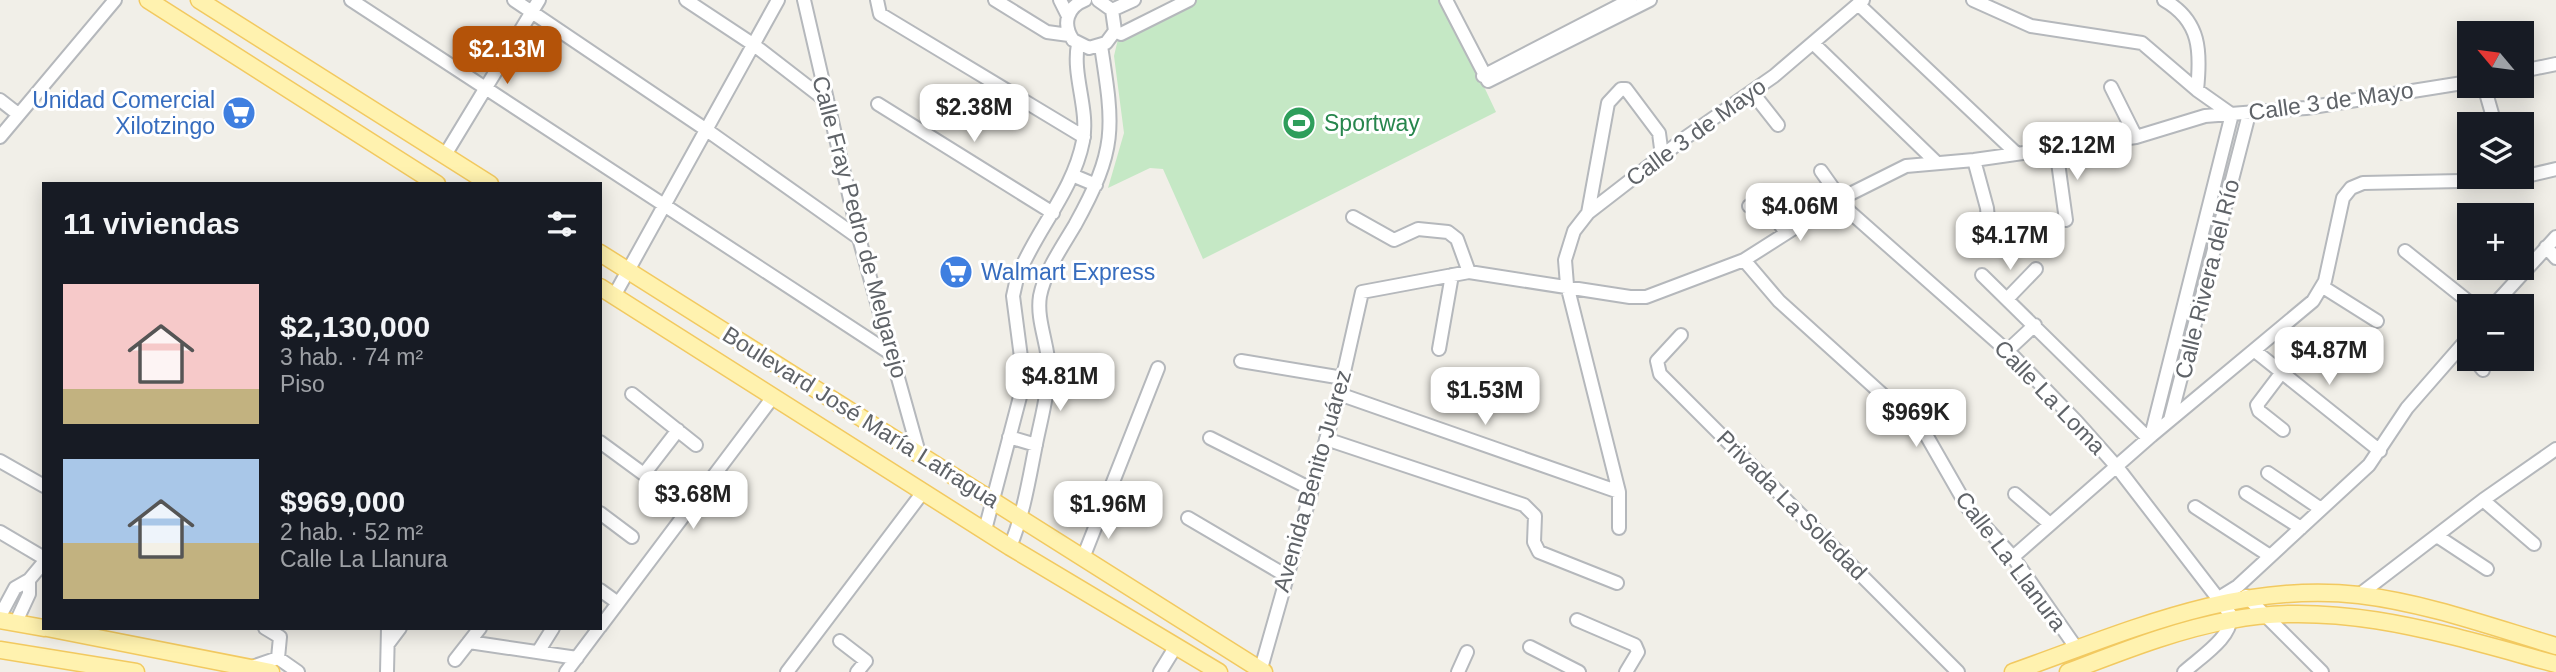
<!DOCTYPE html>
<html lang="es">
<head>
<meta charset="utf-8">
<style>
  :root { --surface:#171b24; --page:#20242c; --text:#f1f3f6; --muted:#9ea1a6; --accent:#b45309 }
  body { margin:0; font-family:Helvetica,sans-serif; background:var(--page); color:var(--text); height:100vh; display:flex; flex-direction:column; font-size:26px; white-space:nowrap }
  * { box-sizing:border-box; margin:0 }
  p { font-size:23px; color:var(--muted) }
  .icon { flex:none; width:38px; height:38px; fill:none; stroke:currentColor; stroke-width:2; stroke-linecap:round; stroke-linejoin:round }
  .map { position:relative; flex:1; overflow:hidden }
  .panel { position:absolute; left:42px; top:182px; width:560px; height:448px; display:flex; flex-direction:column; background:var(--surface); border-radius:0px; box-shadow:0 4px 18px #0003 }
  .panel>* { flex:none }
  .needle { width:46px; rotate:299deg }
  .controls { position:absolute; left:2457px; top:21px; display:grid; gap:14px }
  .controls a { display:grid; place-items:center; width:77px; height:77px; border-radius:0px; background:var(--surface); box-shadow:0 4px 18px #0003; font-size:35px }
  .price { position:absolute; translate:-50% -60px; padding:0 16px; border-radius:14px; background:#fff; color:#222; font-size:23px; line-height:46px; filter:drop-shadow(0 2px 4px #0008) }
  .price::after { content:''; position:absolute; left:50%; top:42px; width:21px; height:16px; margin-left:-10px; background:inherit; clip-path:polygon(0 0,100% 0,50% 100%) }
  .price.selected { background:var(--accent); color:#fff }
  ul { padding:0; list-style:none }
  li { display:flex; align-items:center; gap:21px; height:175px; padding:0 21px }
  li span { display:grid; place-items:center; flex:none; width:196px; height:140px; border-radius:0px; color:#555 }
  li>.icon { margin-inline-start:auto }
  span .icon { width:84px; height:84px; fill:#fffc; stroke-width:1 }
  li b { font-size:30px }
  h2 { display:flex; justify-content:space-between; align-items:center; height:84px; padding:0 21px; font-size:30px }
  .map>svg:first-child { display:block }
  .green { fill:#c5e8c5 }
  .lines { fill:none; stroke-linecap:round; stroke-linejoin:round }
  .minor-casing { stroke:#b5b8bc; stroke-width:16 }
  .major-casing { stroke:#f2c960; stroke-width:19 }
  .minor { stroke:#fff; stroke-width:12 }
  .major { stroke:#fff2af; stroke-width:16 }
  .labels { text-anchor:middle; stroke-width:6; stroke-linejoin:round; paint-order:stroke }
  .shop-label { font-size:23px; fill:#366cbe; stroke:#fff; text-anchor:end }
  .street-label { font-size:23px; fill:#5f6368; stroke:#fff }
  .leisure-label { font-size:23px; fill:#27864d; stroke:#fff; text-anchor:start }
</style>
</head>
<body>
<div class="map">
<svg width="2556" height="672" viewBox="0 0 2556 672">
  <rect width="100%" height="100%" fill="#f1efe8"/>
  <path class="green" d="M1193 0H1443L1496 112 1203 259 1163 169 1150 168 1108 188 1124 133 1114 56 1118 39Z"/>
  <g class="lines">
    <defs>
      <path id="minor" d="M351 0 893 355
        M514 0 708 131 859 238
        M686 0 754 45 824 99
        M804 0 859 238 919 453
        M877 0 880 14 1084 137
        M995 0 1047 32 1069 35
        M1060 0 1068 16
        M1085 0C1067 7 1062 24 1073 40L1089 48 1106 43 1115 31 1112 10 1098 0
        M1446 0 1488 81 1650 0
        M1973 0 2031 26 2142 43 2197 90 2231 114
        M2164 0C2201 21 2201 52 2197 90
        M1858 4 2016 153
        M1112 10 1134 0
        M1115 31 1121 34 1189 0
        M1814 44 1937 163
        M2522 71 2556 64
        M1483 76 1630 0
        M2484 86 2495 124
        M2111 87 2136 137
        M1752 92 1778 125
        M0 100 18 114
        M878 104 1053 213
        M0 137 115 0
        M2056 148 2066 220
        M445 155 539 0
        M1974 160 1987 208 1990 241
        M1821 171 1850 212 2014 357 2077 422 2117 467 2230 614C2235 636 2199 658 2184 672
        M1072 175 1096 185
        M1749 206C1767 197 1776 220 1786 233
        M1588 213 1608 103 1621 89H1626L1659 133 1662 156
        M1353 217 1394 240 1418 229 1448 232 1457 239 1469 272
        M2546 247 2556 258
        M2405 251 2474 306
        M1744 260 1779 301 1925 433 1968 508 2013 557 2077 649
        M1982 275 2148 438
        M2323 287 2377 321
        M614 296 778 0
        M2007 299 2036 269
        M2493 306 2556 237
        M1681 335 1657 361 1660 374 1958 672
        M1439 349 1452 275
        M2007 351 2035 325
        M2255 351 2380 451
        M2474 359 2483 370
        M1241 361 1343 378
        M2282 372 2257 405 2259 411 2283 430
        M632 394 696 445
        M1339 394 1619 492
        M2170 420 2249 114
        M2151 436 2232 114
        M1009 437 1036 445
        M1210 438 1311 489
        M1326 439 1524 505 1535 516 1534 542 1539 552 1617 583
        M600 442 690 508
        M0 461 44 486
        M2268 473 2321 509
        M644 474 678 430
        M2246 493 2301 528
        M2015 494 2050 524
        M2483 500 2534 544
        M2195 507 2270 556
        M600 513 632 537
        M1188 518 1285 575
        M1619 528V492L1567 285 1565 260 1574 231 1588 213 1685 138 1774 76 1863 0
        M985 530 1021 393 1022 365 1013 296 1017 278C1035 231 1073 192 1083 141 1089 108 1072 76 1078 44
        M0 532 44 558
        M2437 536 2487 569
        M1010 547C1024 513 1029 479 1036 444 1041 419 1048 395 1049 370 1049 346 1036 320 1040 296 1045 271 1062 247 1075 225 1117 149 1114 129 1101 46
        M2013 557 2151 436 2313 301 2325 281 2343 198 2351 188 2363 183 2510 180 2556 169
        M1083 558 1158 368
        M600 590 618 603
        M2359 595 2483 500 2556 449
        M2246 596 2322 672
        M2217 599 2238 586 2369 465 2407 408 2469 337
        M0 616 15 588 29 580 44 562
        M1577 620 1635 645 1638 652 1626 672
        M16 622 29 594V580
        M600 627 773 397
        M265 628 280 637 278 658
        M840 641 866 661 857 672
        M469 642 577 658
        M388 644 400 628
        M1530 647 1579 672
        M538 652 553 628
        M455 660 480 628
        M252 667 278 658 298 672
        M387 672 388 628
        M566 672 599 628
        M787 672 923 492
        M1160 672 1176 646
        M1260 672 1339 394 1362 292 1469 272 1630 297H1646L1744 260 1840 199 1906 166 1974 160 2136 137 2205 116 2306 108 2469 82
        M1458 672 1467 652"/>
      <path id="major" d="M148 0 437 184
        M199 0 490 184
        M600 253 1264 672
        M600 287 1010 547 1219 672
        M0 620 44 628
        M47 628 271 672
        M0 650 136 672
        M2013 672C2126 632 2237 581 2359 595 2426 603 2492 627 2556 646
        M2068 672C2121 652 2175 630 2231 620 2340 599 2451 636 2556 664"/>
    </defs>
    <use href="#minor" class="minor-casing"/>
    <use href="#major" class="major-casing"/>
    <use href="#minor" class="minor"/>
    <use href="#major" class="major"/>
  </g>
  <defs>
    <symbol id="supermarket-disc" viewBox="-11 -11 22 22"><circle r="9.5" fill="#3f7fe0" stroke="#fff"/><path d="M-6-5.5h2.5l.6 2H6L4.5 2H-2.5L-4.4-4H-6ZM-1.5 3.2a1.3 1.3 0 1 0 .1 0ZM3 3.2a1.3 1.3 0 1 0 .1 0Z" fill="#fff"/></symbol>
    <symbol id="stadium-disc" viewBox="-11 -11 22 22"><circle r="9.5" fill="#2e9e5b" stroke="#fff"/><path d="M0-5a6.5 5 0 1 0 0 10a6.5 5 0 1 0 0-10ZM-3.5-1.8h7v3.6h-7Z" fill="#fff"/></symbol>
  </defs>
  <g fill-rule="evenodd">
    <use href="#supermarket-disc" x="220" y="94" width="38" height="38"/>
    <use href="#stadium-disc" x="1280" y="104" width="38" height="38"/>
    <use href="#supermarket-disc" x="937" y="253" width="38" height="38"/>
  </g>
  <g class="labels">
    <g class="shop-label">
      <text x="215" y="108">Unidad Comercial<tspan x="215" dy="26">Xilotzingo</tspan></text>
      <text x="981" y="280" text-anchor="start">Walmart Express</text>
    </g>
    <g class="street-label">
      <text transform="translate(2331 101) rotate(-8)" y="8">Calle 3 de Mayo</text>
      <text transform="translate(1696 132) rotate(-36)" y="8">Calle 3 de Mayo</text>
      <text transform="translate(860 227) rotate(75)" y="8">Calle Fray Pedro de Melgarejo</text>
      <text transform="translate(2207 279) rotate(-76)" y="8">Calle Rivera del Río</text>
      <text transform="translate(2050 397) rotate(46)" y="8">Calle La Loma</text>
      <text transform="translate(861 417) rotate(32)" y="8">Boulevard José María Lafragua</text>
      <text transform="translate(1312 481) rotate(-74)" y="8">Avenida Benito Juárez</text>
      <text transform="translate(1792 505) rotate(45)" y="8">Privada La Soledad</text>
      <text transform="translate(2011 561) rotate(53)" y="8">Calle La Llanura</text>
    </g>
    <g class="leisure-label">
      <text x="1324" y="131">Sportway</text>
    </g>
  </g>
</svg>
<div class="controls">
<a><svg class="needle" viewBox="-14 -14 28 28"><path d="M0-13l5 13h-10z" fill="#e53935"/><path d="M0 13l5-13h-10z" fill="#9ea1a6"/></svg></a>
<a><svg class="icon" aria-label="layers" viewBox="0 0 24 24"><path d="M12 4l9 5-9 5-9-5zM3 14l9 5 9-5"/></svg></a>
<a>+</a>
<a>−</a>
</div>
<b class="price selected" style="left:507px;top:86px">$2.13M</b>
<b class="price" style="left:974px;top:144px">$2.38M</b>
<b class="price" style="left:2077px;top:182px">$2.12M</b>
<b class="price" style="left:1800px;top:243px">$4.06M</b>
<b class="price" style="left:2010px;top:272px">$4.17M</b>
<b class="price" style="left:2329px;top:387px">$4.87M</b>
<b class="price" style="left:1060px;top:413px">$4.81M</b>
<b class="price" style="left:1485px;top:427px">$1.53M</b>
<b class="price" style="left:1916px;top:449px">$969K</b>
<b class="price" style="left:693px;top:531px">$3.68M</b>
<b class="price" style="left:1108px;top:541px">$1.96M</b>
<section class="panel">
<h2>11 viviendas<svg class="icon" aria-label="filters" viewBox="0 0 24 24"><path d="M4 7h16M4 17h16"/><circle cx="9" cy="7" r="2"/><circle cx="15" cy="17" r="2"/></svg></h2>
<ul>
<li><span style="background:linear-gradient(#f6c9c9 75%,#c2b280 0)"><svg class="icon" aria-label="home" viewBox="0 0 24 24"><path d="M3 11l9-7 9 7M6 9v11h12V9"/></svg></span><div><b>$2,130,000</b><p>3 hab. · 74 m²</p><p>Piso</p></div></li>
<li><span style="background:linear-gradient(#a9c7e8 60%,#c2b280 0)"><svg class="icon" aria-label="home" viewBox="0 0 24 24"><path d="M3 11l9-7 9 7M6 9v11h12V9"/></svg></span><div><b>$969,000</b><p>2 hab. · 52 m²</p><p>Calle La Llanura</p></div></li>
</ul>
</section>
</div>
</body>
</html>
